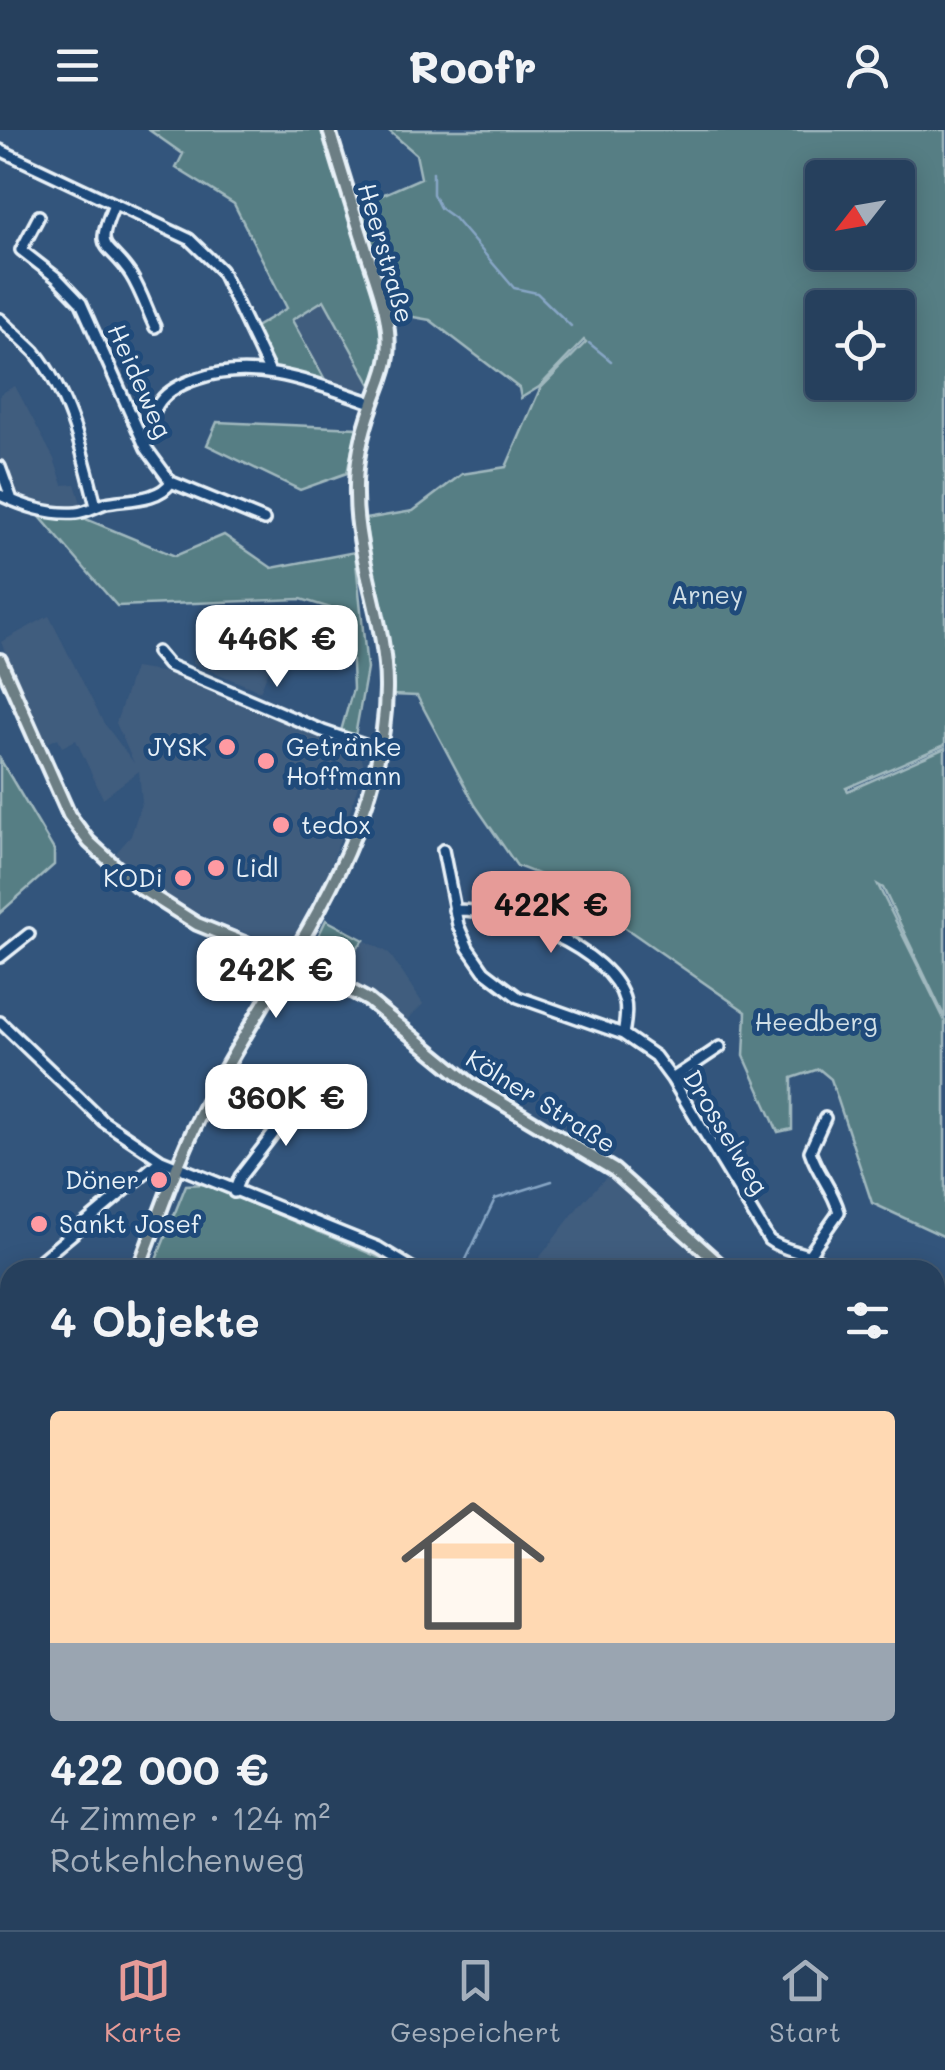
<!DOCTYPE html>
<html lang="de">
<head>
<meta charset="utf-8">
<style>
  :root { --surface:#26405d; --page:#2e4763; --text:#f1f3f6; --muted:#a4afbc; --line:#425972; --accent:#e69b98 }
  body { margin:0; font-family:Mali,sans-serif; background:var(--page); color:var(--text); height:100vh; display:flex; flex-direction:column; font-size:38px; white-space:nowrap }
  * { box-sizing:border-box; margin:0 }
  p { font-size:32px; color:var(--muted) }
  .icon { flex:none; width:55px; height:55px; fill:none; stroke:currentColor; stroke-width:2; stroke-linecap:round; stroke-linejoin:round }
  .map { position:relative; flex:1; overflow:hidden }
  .sheet { position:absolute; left:0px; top:1130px; width:945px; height:670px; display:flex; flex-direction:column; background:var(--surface); border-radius:30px 30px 0 0; box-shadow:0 5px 25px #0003,0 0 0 2px var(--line) }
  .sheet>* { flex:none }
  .needle { width:65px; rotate:239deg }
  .tools { position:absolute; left:805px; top:30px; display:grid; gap:20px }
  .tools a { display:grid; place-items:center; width:110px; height:110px; border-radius:10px; background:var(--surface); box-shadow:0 5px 25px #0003,0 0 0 2px var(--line); font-size:50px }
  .price { position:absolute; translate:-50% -85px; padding:0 22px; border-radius:20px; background:#fff; color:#222; font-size:32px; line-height:65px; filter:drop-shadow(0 2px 5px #0008) }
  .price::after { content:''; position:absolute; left:50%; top:60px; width:30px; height:22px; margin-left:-15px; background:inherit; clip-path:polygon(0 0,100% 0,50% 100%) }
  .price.on { background:var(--accent); color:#111 }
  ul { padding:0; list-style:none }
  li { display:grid; align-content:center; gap:20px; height:530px; padding:0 50px }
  li span { display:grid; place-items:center; height:310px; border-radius:10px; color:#555 }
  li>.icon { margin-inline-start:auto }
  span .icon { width:180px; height:180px; fill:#fffc; stroke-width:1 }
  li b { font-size:42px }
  h2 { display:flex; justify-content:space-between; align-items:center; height:120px; padding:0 50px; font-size:42px }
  header { display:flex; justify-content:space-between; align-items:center; height:130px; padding:0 50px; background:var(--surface); font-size:45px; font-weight:700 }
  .tabs { display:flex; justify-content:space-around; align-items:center; height:140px; border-top:2px solid var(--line); background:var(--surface); font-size:28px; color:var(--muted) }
  .tabs a { display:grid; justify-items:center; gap:5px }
  .tabs .on { color:var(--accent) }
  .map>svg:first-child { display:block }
  .built { fill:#415d7e }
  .green { fill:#577e84; stroke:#a0b8be; stroke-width:2.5; fill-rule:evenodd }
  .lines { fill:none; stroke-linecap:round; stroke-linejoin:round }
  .stream { stroke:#87a6c5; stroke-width:2.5 }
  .minor-casing { stroke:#e8f1f8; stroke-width:16 }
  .major-casing { stroke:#e8f1f8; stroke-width:18 }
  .minor { stroke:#1f4a7a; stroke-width:9 }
  .major { stroke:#6c7e84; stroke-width:10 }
  .poi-dot { fill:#ff9aa2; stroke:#1f4a7a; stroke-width:4 }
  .labels { text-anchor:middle; stroke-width:10; stroke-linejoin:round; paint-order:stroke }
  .street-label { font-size:25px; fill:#e8f1f8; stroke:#1f4a7a }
  .park-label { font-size:25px; fill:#d2e0e7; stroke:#1f4a7a }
  .poi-label { font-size:25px; fill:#e8f1f8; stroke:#1f4a7a; text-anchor:start }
</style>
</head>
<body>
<header><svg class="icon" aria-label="menu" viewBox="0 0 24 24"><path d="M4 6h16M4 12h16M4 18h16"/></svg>Roofr<svg class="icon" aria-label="person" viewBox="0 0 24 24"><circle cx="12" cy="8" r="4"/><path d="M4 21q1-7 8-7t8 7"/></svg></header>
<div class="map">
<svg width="945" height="1800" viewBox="0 0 945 1800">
  <rect width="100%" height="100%" fill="#33557c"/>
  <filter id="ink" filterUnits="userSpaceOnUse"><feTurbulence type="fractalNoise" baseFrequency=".01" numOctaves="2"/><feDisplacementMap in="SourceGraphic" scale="20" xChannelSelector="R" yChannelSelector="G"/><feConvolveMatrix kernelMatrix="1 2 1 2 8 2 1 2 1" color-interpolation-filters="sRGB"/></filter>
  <g filter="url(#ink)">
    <path class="built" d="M324 170 372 257 356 261 328 255 291 189Z
      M15 256 54 329 63 355 75 354 86 389 27 379 4 365 0 352V264Z
      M213 479 234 480 261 486 278 483 272 513 279 517 260 561 192 533Z
      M49 486 103 592 134 633 116 593 134 538 168 543 360 622 364 637 349 684 329 740 292 809 281 816 209 789 166 766 115 724 131 706 142 671 139 641 103 668 76 610 62 617 58 608 44 615 1 512Z
      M364 810 389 823 423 874 407 890 335 841Z
      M610 1043 718 1140H530L579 1076Z
      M935 1207 945 1209V1800H913L892 1790H935Z
      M65 1790H263L256 1800H63Z"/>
    <path class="green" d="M149 0H324L381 185 382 228 372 257 324 170 292 190 328 255 272 239 252 199 287 178 234 74 176 38 183 24Z
      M388 0H945V615L846 658 848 661 945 618V888L883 758 878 755 945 891V1107L872 1073 831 949 819 939 792 948V999L778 1002 744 926 746 882 561 753 517 736 475 675 417 566 393 565 365 389 413 381 462 344 506 337 540 259 586 212 584 210 539 257 521 268 519 258 430 190 396 184 359 75 421 48 416 24ZM822 48H898V122H822ZM822 178H898V252H822Z
      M217 292 357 298 347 343 300 360 207 315Z
      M35 381 86 389 175 426 224 405 272 438 355 422 367 539 355 606 341 601 353 559 350 484 301 469 117 476Z
      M0 629 54 720V735L0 783Z
      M326 790 364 810 335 841 317 829 312 819Z
      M205 1054 383 1129 378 1140H152L186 1055Z
      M712 1790H892L913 1800H713Z"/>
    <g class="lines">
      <path class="stream" d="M433 42V64L440 78 454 88 514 158 537 163 571 196
        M589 213 611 231
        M461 1140 495 1069 552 1051
        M710 1790 711 1800"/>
      <defs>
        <path id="minor" d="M0 20 189 109 221 140 269 241
          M114 75C93 124 108 110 131 145 141 161 147 180 155 197
          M0 189C11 200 24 211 35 222 70 265 83 324 96 376
          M146 315C151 276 161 260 199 248 258 229 316 254 373 273
          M0 337 12 370
          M171 352 264 390
          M0 365C24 376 49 385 76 383 87 382 96 376 106 373 127 369 159 371 171 352L146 318 81 173 57 148 21 120 39 86
          M157 522 168 535 323 601 379 620
          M443 720 458 795 468 818 484 841 518 867 623 904 655 926 672 949 769 1110C787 1124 816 1121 830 1140
          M454 780C504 778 612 818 625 872 627 883 625 894 623 904
          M0 827 29 804
          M0 892 103 991 161 1030 379 1118 415 1140
          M672 949 720 917
          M234 1062 240 1047 277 999 330 970
          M808 1126 839 1082C833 1059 817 1043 810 1021L825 988
          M29 1140 161 1030
          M0 1167 10 1157
          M0 1269 10 1274
          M935 1477 945 1465
          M0 1490 10 1493
          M272 1800 284 1790
          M671 1800 672 1790"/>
        <path id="major" d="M0 530 69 685 89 712 137 756 197 794 316 842 368 870 472 955 614 1040 726 1140
          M244 814 263 838 272 858
          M138 1140C160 1084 179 1025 207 972 276 840 384 715 386 559 387 493 356 430 356 365 355 333 361 306 372 276 377 260 386 243 388 226 392 191 378 156 367 123 354 82 341 41 329 0
          M935 1201 945 1203
          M0 1670 10 1612"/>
      </defs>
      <use href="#minor" class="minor-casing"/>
      <use href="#major" class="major-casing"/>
      <use href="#minor" class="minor"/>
      <use href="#major" class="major"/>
    </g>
  </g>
  <g class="poi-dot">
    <circle cx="227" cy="617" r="10"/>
    <circle cx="266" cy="631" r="10"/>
    <circle cx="281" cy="695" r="10"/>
    <circle cx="216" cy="738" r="10"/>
    <circle cx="183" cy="748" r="10"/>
    <circle cx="159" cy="1050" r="10"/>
    <circle cx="39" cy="1094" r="10"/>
  </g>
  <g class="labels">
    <g class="street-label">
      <text transform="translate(386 123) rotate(74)" y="9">Heerstraße</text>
      <text transform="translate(140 251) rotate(66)" y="9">Heideweg</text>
      <text transform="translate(541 971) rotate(32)" y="9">Kölner Straße</text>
      <text transform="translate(726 1002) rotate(59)" y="9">Drosselweg</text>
    </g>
    <g class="park-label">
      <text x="707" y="474">Arney</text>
      <text x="816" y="901">Heedberg</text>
    </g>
    <g class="poi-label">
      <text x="207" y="626" text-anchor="end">JYSK</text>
      <text x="286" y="626">Getränke<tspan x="286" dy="29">Hoffmann</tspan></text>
      <text x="301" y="704">tedox</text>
      <text x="236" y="747">Lidl</text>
      <text x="163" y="757" text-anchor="end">KODi</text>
      <text x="139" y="1059" text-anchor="end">Döner</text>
      <text x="59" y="1103">Sankt Josef</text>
    </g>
  </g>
</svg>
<div class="tools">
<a><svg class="needle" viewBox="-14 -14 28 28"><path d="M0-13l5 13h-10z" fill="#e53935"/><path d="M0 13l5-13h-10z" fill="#a4afbc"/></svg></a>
<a><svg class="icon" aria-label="locate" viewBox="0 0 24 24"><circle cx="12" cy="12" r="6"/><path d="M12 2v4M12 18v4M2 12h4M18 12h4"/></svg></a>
</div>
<b class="price" style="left:277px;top:560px">446K €</b>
<b class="price on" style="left:551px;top:826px">422K €</b>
<b class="price" style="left:276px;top:891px">242K €</b>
<b class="price" style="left:286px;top:1019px">360K €</b>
<section class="sheet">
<h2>4 Objekte<svg class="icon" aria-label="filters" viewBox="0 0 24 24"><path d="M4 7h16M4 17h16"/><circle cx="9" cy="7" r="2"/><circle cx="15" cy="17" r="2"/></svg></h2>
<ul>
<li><span style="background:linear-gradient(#ffd9b3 75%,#9aa5b1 0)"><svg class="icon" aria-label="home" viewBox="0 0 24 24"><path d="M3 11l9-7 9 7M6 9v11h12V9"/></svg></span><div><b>422 000 €</b><p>4 Zimmer · 124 m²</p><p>Rotkehlchenweg</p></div></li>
</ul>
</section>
</div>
<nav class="tabs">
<a class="on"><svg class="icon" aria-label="map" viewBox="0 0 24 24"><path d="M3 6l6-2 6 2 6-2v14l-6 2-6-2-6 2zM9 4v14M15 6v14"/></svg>Karte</a>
<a><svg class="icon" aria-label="saved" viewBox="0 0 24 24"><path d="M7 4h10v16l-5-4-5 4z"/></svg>Gespeichert</a>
<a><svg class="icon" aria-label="home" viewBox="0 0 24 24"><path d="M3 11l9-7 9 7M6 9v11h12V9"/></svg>Start</a>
</nav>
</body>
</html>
